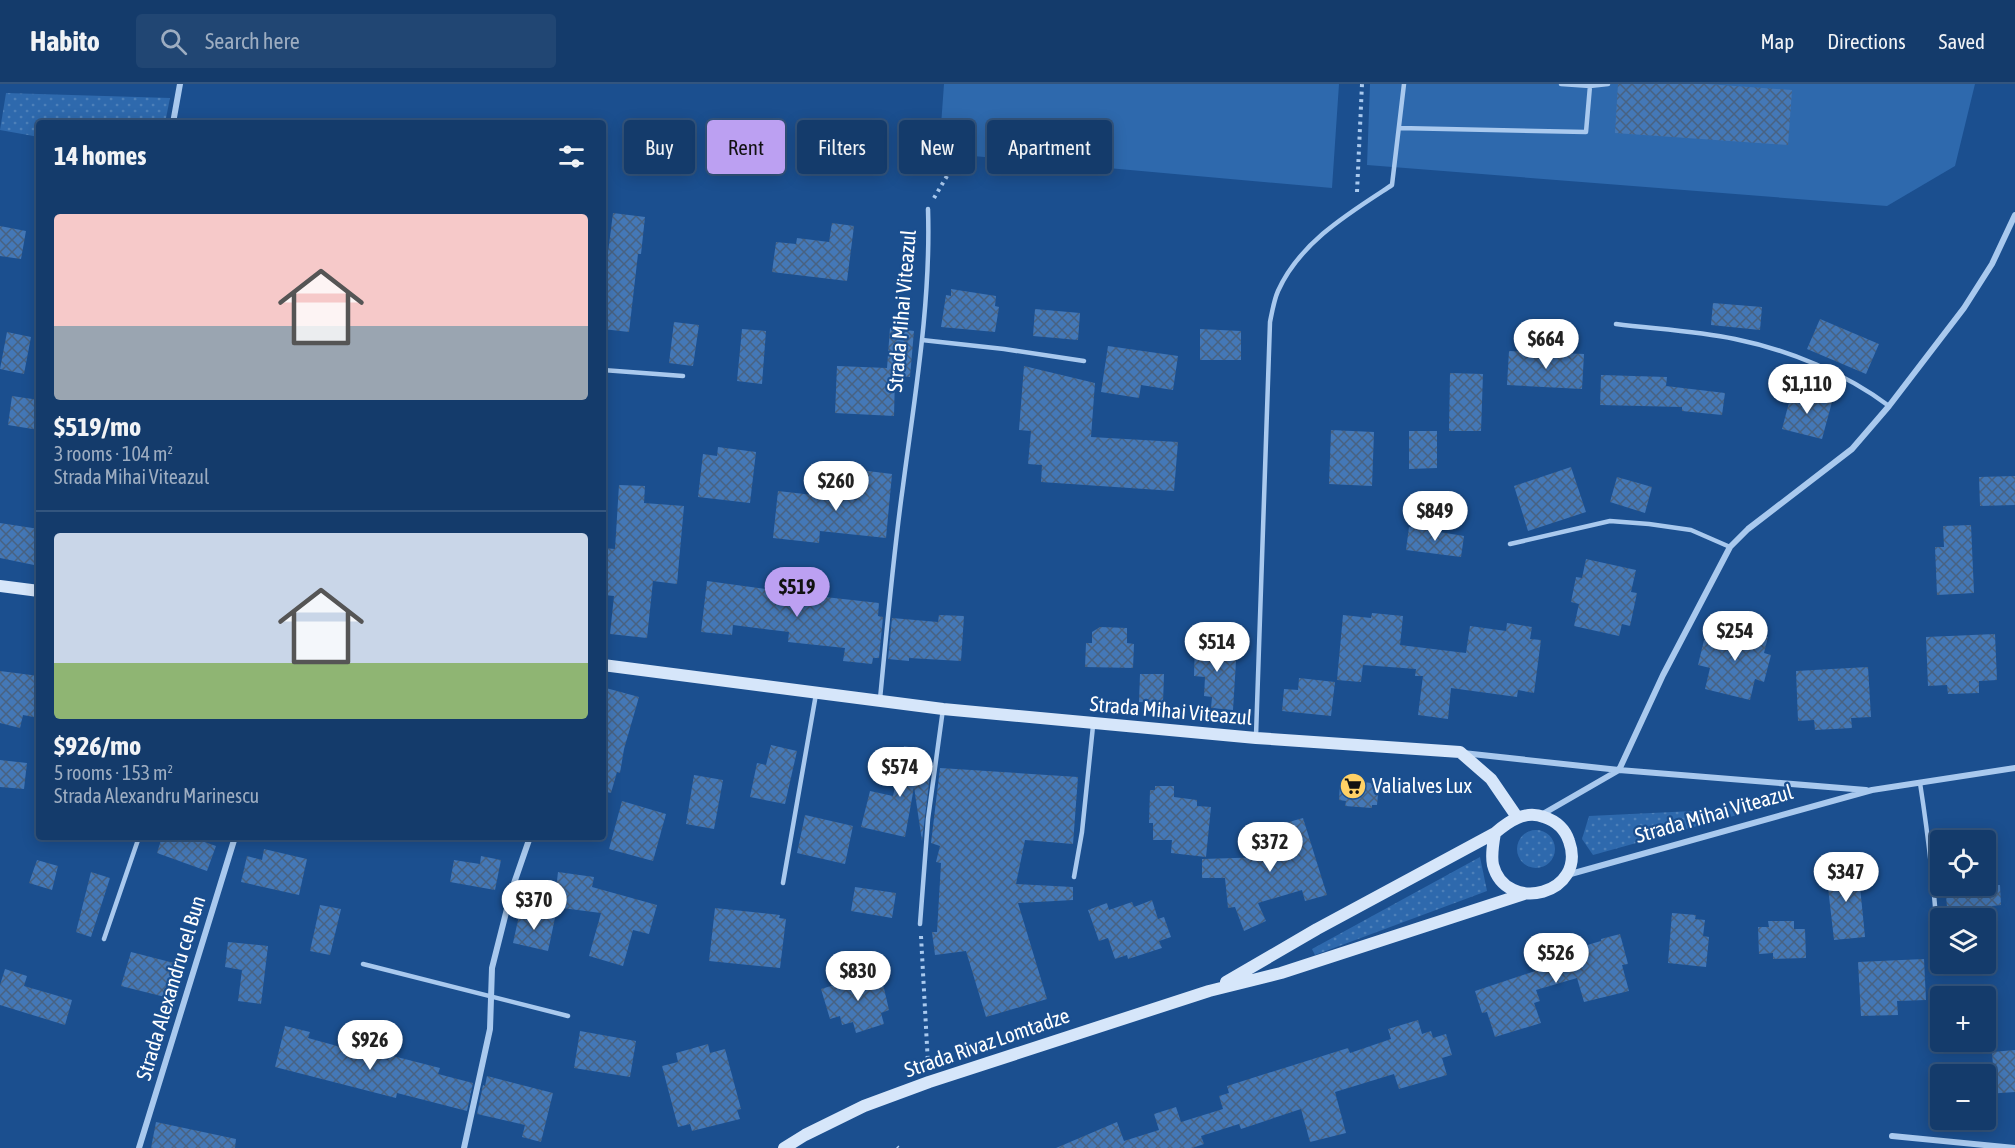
<!DOCTYPE html>
<html lang="en">
<head>
<meta charset="utf-8">
<style>
  :root { --surface:#143b6b; --page:#214673; --text:#f1f3f6; --muted:#9dadc1; --line:#33557e; --accent:#bca0f2 }
  body { margin:0; font-family:"Asap Condensed",sans-serif; background:var(--page); color:var(--text); height:100vh; display:flex; flex-direction:column; font-size:22px; white-space:nowrap }
  * { box-sizing:border-box; margin:0 }
  p { font-size:20px; color:var(--muted) }
  .icon { flex:none; width:33px; height:33px; fill:none; stroke:currentColor; stroke-width:2; stroke-linecap:round; stroke-linejoin:round }
  .map { position:relative; flex:1; overflow:hidden }
  .drawer { position:absolute; left:36px; top:36px; width:570px; height:720px; display:flex; flex-direction:column; background:var(--surface); border-radius:6px; box-shadow:0 3px 15px #0003,0 0 0 2px var(--line) }
  .drawer>* { flex:none }
  .top-card { position:absolute; left:624px; top:36px; width:570px; height:54px; display:flex; gap:12px }
  .buttons { position:absolute; left:1930px; top:746px; display:grid; gap:12px }
  .buttons a { display:grid; place-items:center; width:66px; height:66px; border-radius:6px; background:var(--surface); box-shadow:0 3px 15px #0003,0 0 0 2px var(--line); font-size:30px }
  .price { position:absolute; translate:-50% -51px; padding:0 14px; border-radius:21px; background:#fff; color:#222; font-size:20px; line-height:39px; filter:drop-shadow(0 2px 3px #0008) }
  .price::after { content:''; position:absolute; left:50%; top:36px; width:18px; height:14px; margin-left:-9px; background:inherit; clip-path:polygon(0 0,100% 0,50% 100%) }
  .price.selected { background:var(--accent); color:#111 }
  ul { padding:0; list-style:none }
  li { display:grid; align-content:center; gap:12px; height:318px; padding:0 18px }
  li+li { border-top:2px solid var(--line) }
  li span { display:grid; place-items:center; height:186px; border-radius:6px; color:#555 }
  li>.icon { margin-inline-start:auto }
  span .icon { width:108px; height:108px; fill:#fffc; stroke-width:1 }
  li b { font-size:26px }
  h2 { display:flex; justify-content:space-between; align-items:center; height:72px; padding:0 18px; font-size:26px }
  .pill { padding:0 21px; border-radius:6px; background:var(--surface); box-shadow:0 3px 15px #0003,0 0 0 2px var(--line); font-size:21px; line-height:54px }
  .pill.selected { background:var(--accent); color:#111 }
  header { display:flex; align-items:center; gap:36px; box-sizing:border-box; height:84px; padding:0 30px; background:var(--surface); border-bottom:2px solid var(--line) }
  header strong { font-size:28px }
  nav { display:flex; gap:33px; margin-inline-start:auto; font-size:21px }
  .search { width:420px; height:54px; background:var(--page); display:flex; align-items:center; gap:15px; box-sizing:border-box; padding:0 21px; border-radius:6px; color:var(--muted); font-size:22px }
  .map>svg:first-child { display:block }
  .grass { fill:url(#grass-dots) }
  .pitch { fill:#2e69ad }
  .building { fill:url(#building-cross-hatch) }
  .lines { fill:none; stroke-linecap:round; stroke-linejoin:round }
  .path { stroke:#a9c9ee; stroke-width:4; stroke-dasharray:3 4.5; stroke-linecap:butt }
  .lane { stroke:#a9c9ee; stroke-width:4.5 }
  .street { stroke:#a9c9ee; stroke-width:6 }
  .secondary { stroke:#d6e6fa; stroke-width:12 }
  .labels { text-anchor:middle; stroke-width:4.5; stroke-linejoin:round; paint-order:stroke }
  .street-label { font-size:21px; fill:#fff; stroke:#1b4f8f }
  .poi-label { font-size:21px; fill:#fff; stroke:#1b4f8f; text-anchor:start }
</style>
</head>
<body>
<header>
<strong>Habito</strong>
<div class="search"><svg class="icon" aria-label="search" viewBox="0 0 24 24"><circle cx="10" cy="10" r="6"/><path d="M15 15l6 6"/></svg>Search here</div>
<nav><a>Map</a><a>Directions</a><a>Saved</a></nav>
</header>
<div class="map">
<svg width="2015" height="1064" viewBox="0 0 2015 1064">
  <defs>
    <pattern id="grass-dots" width="8" height="8" patternUnits="userSpaceOnUse" patternTransform="scale(1.5)"><rect width="8" height="8" fill="#2e69ad"/><path d="M2 2h.1M6 6h.1" fill="none" stroke="#4d80b9" stroke-width="1.8" stroke-linecap="round"/></pattern>
    <pattern id="building-cross-hatch" width="8" height="8" patternUnits="userSpaceOnUse" patternTransform="scale(1.5)"><rect width="8" height="8" fill="#4478b7"/><path d="M0 0l8 8M0 8l8-8" fill="none" stroke="#486282"/></pattern>
  </defs>
  <rect width="100%" height="100%" fill="#1b4f8f"/>
  <path class="grass" d="M6 9 170 14 165 39H39V53L0 46Z
    M1735 725 1737 731 1593 771 1582 755 1589 732Z
    M1517 765a19 19 0 1 1 38 0a19 19 0 1 1-38 0Z
    M1480 773 1487 807 1315 871 1312 865Z"/>
  <path class="pitch" d="M944 0H1339L1332 104 939 69Z
    M1370 0H1975L1955 82 1887 122 1367 81Z"/>
  <path class="building" d="M1618 0H1707L1792 6 1788 61 1615 49Z
    M613 129 645 133 641 170H638L629 248 603 245V208Z
    M832 139 854 142 847 197 772 188 776 158 796 160 797 154 829 158Z
    M0 142 26 147 21 175 0 172Z
    M951 205 996 212 995 222 999 223 995 248 941 243 946 211 951 212Z
    M1713 219 1762 223 1760 246 1711 241Z
    M1035 225 1080 229 1078 256 1033 252Z
    M1820 235 1879 260 1866 290 1807 265Z
    M674 238 699 241 693 282 669 279Z
    M890 244 914 247 910 293 895 292 894 332 835 329 837 282 887 284Z
    M742 245 766 247 762 300 737 297Z
    M1200 245 1241 247V276H1200Z
    M7 248 31 253 24 290 0 285Z
    M1108 262 1178 272 1173 306 1141 301 1139 314 1101 308Z
    M1509 267 1584 270 1582 305 1507 301Z
    M1024 282 1095 299 1091 353 1178 358 1174 407 1041 398 1042 381 1028 380 1031 347 1019 346Z
    M1450 289 1483 290 1481 347H1449Z
    M1601 291 1667 293 1666 302 1725 309 1722 331 1682 327V323L1600 321Z
    M1792 307 1832 318 1822 355 1782 345Z
    M12 312 39 316V346L8 341Z
    M1331 346 1374 348 1372 402 1329 400Z
    M1409 347H1437V384L1409 385Z
    M718 363 756 368 750 419 698 413 703 370 717 372Z
    M1571 383 1586 428 1528 447 1514 402Z
    M860 386 892 390 886 454 820 447 819 459 773 454 778 407 857 416Z
    M2015 392V421L1980 422 1979 393Z
    M1617 393 1652 403 1645 429 1610 418Z
    M619 401 645 402 644 419 684 422 677 500 653 497 647 554 610 550 614 512 603 511V464L615 465Z
    M0 439 39 445V482L0 474Z
    M1971 441 1974 509 1937 511 1935 463H1944L1943 442Z
    M1409 443 1464 452 1461 473 1406 466Z
    M1586 475 1636 486 1631 508 1637 509 1630 542 1622 540 1619 552 1574 542 1579 520 1571 518 1576 493 1582 494Z
    M707 497 788 508V506L825 510V513L879 519 878 532 883 533 879 574H873L872 580 843 577 845 564 788 558 789 548 733 541 732 551 701 548Z
    M1372 529 1403 532 1400 561 1466 569 1470 542 1506 547 1507 539 1532 543 1530 555 1541 556 1534 609 1518 606 1517 613 1451 604 1448 635 1418 631 1423 592H1415L1416 585 1363 581 1361 598 1337 596 1343 531 1371 534Z
    M939 531 964 532 961 577 909 574V577L888 575 892 534 938 538Z
    M1720 541 1768 553 1764 569 1771 571 1764 598 1755 595 1750 616 1705 605 1710 584 1698 581 1704 556 1716 559Z
    M1100 543 1127 544V559L1134 560 1133 584 1085 583 1086 559H1092V548Z
    M1995 550 1997 596 1979 597V609L1948 610 1947 601 1928 602 1926 553Z
    M1195 559 1237 561 1233 626 1211 624 1212 613 1204 612 1205 593 1194 592Z
    M1868 583 1871 633 1851 634 1852 644 1815 646 1814 636 1798 637 1796 587Z
    M0 587 39 592V634L23 631 20 644 0 639Z
    M1140 590H1164L1163 619 1139 618Z
    M1299 594 1335 598 1331 632 1282 627 1284 605 1298 606Z
    M606 604 639 613 624 665 620 689 617 688 611 709 603 707V675L607 657 603 656V616Z
    M771 661 797 667 785 720 750 713 757 679 766 681Z
    M904 662 919 665 918 674 925 676 924 682 931 683 922 757 914 703 905 753 861 743 870 707 893 712Z
    M0 676 27 679 24 705 0 703Z
    M940 684 1078 693 1073 760 1025 756 1016 800 1073 803V816L1018 819 1047 915 986 933 966 867 935 871 932 848H937L941 779 936 778 940 762 931 759Z
    M694 691 723 696 714 745 686 740Z
    M1348 696 1379 700 1377 721H1372V724L1345 722 1346 717 1339 716 1340 700Z
    M1155 702H1174V713L1197 716V722L1211 723 1206 773 1171 769 1172 756H1153V739H1149L1150 706H1155Z
    M622 717 666 730 653 777 609 765Z
    M805 731 853 742 845 780 797 769Z
    M1303 734 1327 811 1305 817 1302 806 1258 819 1266 837 1244 847 1235 823 1228 824 1225 794H1202V775L1268 773 1266 767 1271 765 1265 745Z
    M162 753H204L202 757 216 762 207 787 157 769Z
    M264 765 307 775 299 811 241 798 247 772 262 776Z
    M481 772 501 776 495 806 450 798 454 776 480 780Z
    M37 776 58 782 52 806 29 799Z
    M1858 782 1865 853 1834 856 1826 786Z
    M91 788 110 794 91 853 76 848Z
    M558 788 594 793 592 803 657 821 649 850 633 846 623 882 589 872 601 829 554 823Z
    M1945 801H2000L2001 821 1992 822 1993 829 1959 831 1958 822 1947 823Z
    M855 803 896 809 892 834 851 827Z
    M1152 816 1158 835 1164 833 1171 853 1159 857 1162 864 1128 875 1127 871 1115 875 1108 854 1099 857 1088 826 1107 819 1109 826 1132 818 1134 823Z
    M320 821 341 825 330 871 310 867Z
    M715 824 780 831 779 834 786 835 780 884 709 877Z
    M520 827 555 834 548 867 513 859Z
    M1672 829 1696 831 1695 835 1705 836 1703 852 1709 853 1706 883 1668 879Z
    M1768 837H1794V845H1805L1806 874 1773 875V869L1759 870 1758 843H1769Z
    M1620 850 1628 880 1622 881 1629 907 1584 918 1577 894 1536 906 1540 917 1534 919 1541 939 1495 953 1487 928 1482 929 1475 907 1562 878 1560 869 1601 857V855Z
    M228 858 268 862 261 920 238 917 242 886 225 883Z
    M131 868 182 881 173 915 121 902Z
    M1924 875 1926 916 1897 917 1898 931 1861 932 1858 878Z
    M5 885 27 892 24 902 72 916 65 941 0 921V901Z
    M880 887 889 926 881 929 884 940 856 949 853 938 842 941 840 932 830 935 821 905Z
    M1418 936 1422 950 1431 947 1433 954 1446 950 1452 971 1442 974 1447 991 1399 1005 1394 990 1335 1008 1346 1049 1310 1058 1301 1025 1241 1045 1239 1040 1201 1052 1204 1060 1192 1064H1056L1117 1038 1124 1057 1159 1046 1154 1030 1176 1023 1181 1038 1223 1025 1219 1012 1229 1009 1227 1002 1348 964 1350 969 1391 955 1388 945Z
    M285 942 310 948 308 954 388 976 389 971 440 984 438 990 473 999 467 1027 397 1009 396 1014 275 983Z
    M580 947 636 957 630 993 574 984Z
    M708 960 710 969 725 965 741 1025 737 1026 740 1035 692 1047 690 1040 678 1043 662 982 678 978 676 969Z
    M2015 966V1008L1986 1010V982H1993L1992 968Z
    M487 992 553 1009 541 1058 522 1053 525 1041 477 1030 483 1001 485 1002Z
    M156 1038 236 1055 235 1064H151Z"/>
  <g class="lines">
    <path class="path" d="M1357 108 1362 0
      M934 114 960 70
      M921 852 928 980
      M897 1063 898 1064"/>
    <path class="lane" d="M1561 0 1590 2
      M1399 44 1586 48 1590 2 1608 0
      M1616 240C1656 245 1696 247 1735 255 1789 266 1845 289 1889 322
      M922 256 1004 265 1084 277
      M603 286 683 292
      M1510 460 1610 437 1649 440 1691 446 1730 463
      M880 615C887 544 893 473 903 402 915 310 931 218 928 125
      M1256 652 1270 238C1272 228 1274 216 1278 207 1300 158 1349 129 1392 101L1404 0
      M1920 699C1930 762 1936 824 1940 887
      M1074 793 1082 748 1093 642
      M783 799 816 610
      M920 840 928 735 943 625
      M104 855 139 753
      M363 880 568 932"/>
    <path class="street" d="M173 39 180 0
      M1463 669 1619 686 1866 706
      M1541 731 1619 686 1663 591 1730 463 1748 445 1852 365 1889 322 1964 224 1992 180 2015 131
      M1567 791 1872 706 2015 684
      M1892 1052 2015 1064
      M139 1064 235 753
      M464 1064 490 945 492 884 512 805 530 753"/>
    <path class="secondary" d="M0 502 39 507
      M603 581 943 625 1256 654 1460 668 1491 695 1517 733
      M1226 898 1317 845 1495 749C1509 737 1525 726 1544 733 1556 737 1565 745 1569 757 1588 810 1506 831 1493 781 1491 771 1493 760 1495 749
      M784 1064 805 1051 864 1022 929 998 1209 907 1281 889 1524 810"/>
  </g>
  <defs>
    <symbol id="supermarket-disc" viewBox="-11 -11 22 22"><circle r="9.5" fill="#ffd166" stroke="#1b4f8f"/><path d="M-6-5.5h2.5l.6 2H6L4.5 2H-2.5L-4.4-4H-6ZM-1.5 3.2a1.3 1.3 0 1 0 .1 0ZM3 3.2a1.3 1.3 0 1 0 .1 0Z" fill="#111"/></symbol>
  </defs>
  <g fill-rule="evenodd">
    <use href="#supermarket-disc" x="1338" y="687" width="30" height="30"/>
  </g>
  <g class="labels">
    <g class="street-label">
      <text transform="translate(902 227) rotate(-85)" y="7">Strada Mihai Viteazul</text>
      <text transform="translate(1171 627) rotate(5)" y="7">Strada Mihai Viteazul</text>
      <text transform="translate(1714 730) rotate(-16)" y="7">Strada Mihai Viteazul</text>
      <text transform="translate(171 904) rotate(-73)" y="7">Strada Alexandru cel Bun</text>
      <text transform="translate(987 959) rotate(-19)" y="7">Strada Rivaz Lomtadze</text>
    </g>
    <g class="poi-label">
      <text x="1372" y="709">Valialves Lux</text>
    </g>
  </g>
</svg>
<div class="buttons">
<a><svg class="icon" aria-label="locate" viewBox="0 0 24 24"><circle cx="12" cy="12" r="6"/><path d="M12 2v4M12 18v4M2 12h4M18 12h4"/></svg></a>
<a><svg class="icon" aria-label="layers" viewBox="0 0 24 24"><path d="M12 4l9 5-9 5-9-5zM3 14l9 5 9-5"/></svg></a>
<a>+</a>
<a>−</a>
</div>
<b class="price" style="left:1546px;top:286px">$664</b>
<b class="price" style="left:1807px;top:331px">$1,110</b>
<b class="price" style="left:836px;top:428px">$260</b>
<b class="price" style="left:1435px;top:458px">$849</b>
<b class="price selected" style="left:797px;top:534px">$519</b>
<b class="price" style="left:1735px;top:578px">$254</b>
<b class="price" style="left:1217px;top:589px">$514</b>
<b class="price" style="left:900px;top:714px">$574</b>
<b class="price" style="left:1270px;top:789px">$372</b>
<b class="price" style="left:1846px;top:819px">$347</b>
<b class="price" style="left:534px;top:847px">$370</b>
<b class="price" style="left:1556px;top:900px">$526</b>
<b class="price" style="left:858px;top:918px">$830</b>
<b class="price" style="left:370px;top:987px">$926</b>
<div class="top-card">
<a class="pill">Buy</a>
<a class="pill selected">Rent</a>
<a class="pill">Filters</a>
<a class="pill">New</a>
<a class="pill">Apartment</a>
</div>
<section class="drawer">
<h2>14 homes<svg class="icon" aria-label="filters" viewBox="0 0 24 24"><path d="M4 7h16M4 17h16"/><circle cx="9" cy="7" r="2"/><circle cx="15" cy="17" r="2"/></svg></h2>
<ul>
<li><span style="background:linear-gradient(#f6c9c9 60%,#9aa5b1 0)"><svg class="icon" aria-label="home" viewBox="0 0 24 24"><path d="M3 11l9-7 9 7M6 9v11h12V9"/></svg></span><div><b>$519/mo</b><p>3 rooms · 104 m²</p><p>Strada Mihai Viteazul</p></div></li>
<li><span style="background:linear-gradient(#c9d6e8 70%,#8fb573 0)"><svg class="icon" aria-label="home" viewBox="0 0 24 24"><path d="M3 11l9-7 9 7M6 9v11h12V9"/></svg></span><div><b>$926/mo</b><p>5 rooms · 153 m²</p><p>Strada Alexandru Marinescu</p></div></li>
</ul>
</section>
</div>
</body>
</html>
